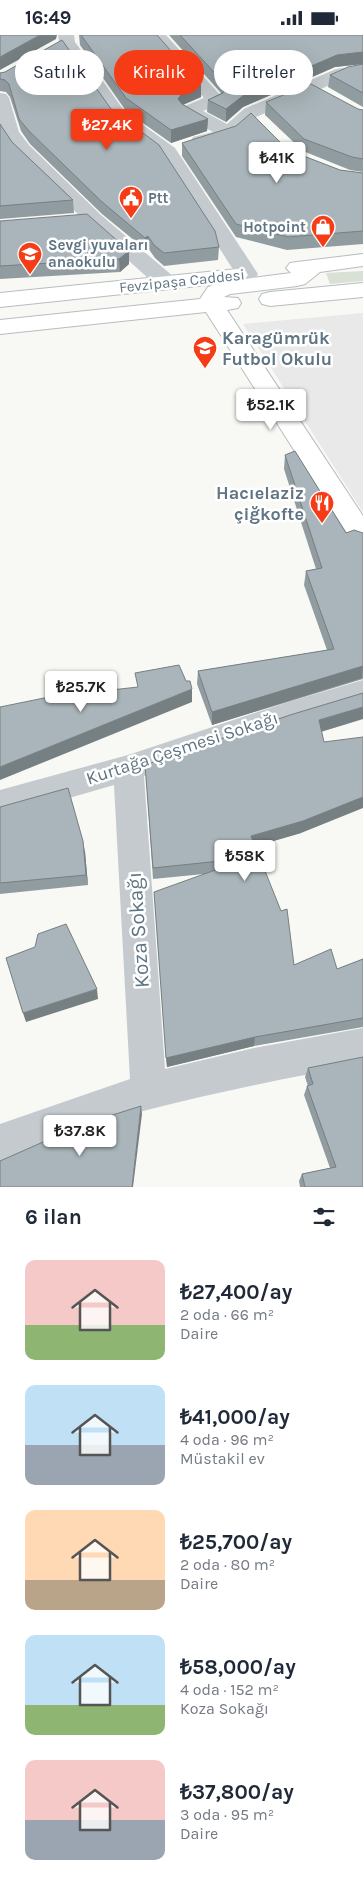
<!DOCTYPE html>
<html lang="tr">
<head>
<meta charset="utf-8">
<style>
  :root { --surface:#fff; --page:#f6f6f7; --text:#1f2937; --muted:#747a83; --accent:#f63c16 }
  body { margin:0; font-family:Karla,sans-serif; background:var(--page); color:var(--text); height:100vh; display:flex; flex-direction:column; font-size:19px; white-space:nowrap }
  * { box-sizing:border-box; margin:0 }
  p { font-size:16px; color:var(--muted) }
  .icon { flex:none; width:28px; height:28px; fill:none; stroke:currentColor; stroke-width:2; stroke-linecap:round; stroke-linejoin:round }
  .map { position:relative; height:1152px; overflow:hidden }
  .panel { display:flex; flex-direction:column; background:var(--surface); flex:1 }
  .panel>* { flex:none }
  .top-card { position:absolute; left:15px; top:15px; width:334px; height:45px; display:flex; gap:10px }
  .price { position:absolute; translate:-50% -42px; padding:0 11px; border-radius:5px; background:#fff; color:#222; font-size:16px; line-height:32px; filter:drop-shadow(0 1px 2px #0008) }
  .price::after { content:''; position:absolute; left:50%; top:30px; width:15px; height:11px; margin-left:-8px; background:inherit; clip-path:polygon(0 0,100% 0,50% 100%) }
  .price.selected { background:var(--accent); color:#fff }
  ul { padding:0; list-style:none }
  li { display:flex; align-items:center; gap:15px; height:125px; padding:0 25px }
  li span { display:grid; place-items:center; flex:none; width:140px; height:100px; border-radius:10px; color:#555 }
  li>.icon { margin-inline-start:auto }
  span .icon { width:60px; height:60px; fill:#fffc; stroke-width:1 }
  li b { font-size:21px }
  h2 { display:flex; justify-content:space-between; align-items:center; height:60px; padding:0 25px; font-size:21px }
  .tag { padding:0 18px; border-radius:22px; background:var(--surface); box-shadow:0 5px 20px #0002; font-size:18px; line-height:45px }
  .tag.selected { background:var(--accent); color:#fff }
  .status { display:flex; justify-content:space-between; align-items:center; height:35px; padding:0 25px; background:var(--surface); direction:ltr }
  .status svg { height:14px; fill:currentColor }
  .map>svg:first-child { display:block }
  .built { fill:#e8e9e8 }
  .green { fill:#d9e0d5 }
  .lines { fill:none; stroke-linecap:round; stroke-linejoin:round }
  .major-casing { stroke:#b7bdc0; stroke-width:2 }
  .minor { fill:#c4cacd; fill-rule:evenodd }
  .major { fill:#fff; fill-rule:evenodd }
  .wall { fill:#919ca0 }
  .shaded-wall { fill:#767f82 }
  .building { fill:#a9b5ba; stroke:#767f82 }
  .labels { text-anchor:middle; stroke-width:5; stroke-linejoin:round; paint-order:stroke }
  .far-poi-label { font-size:15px; font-weight:bold; fill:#5f7583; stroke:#fff; text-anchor:start }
  .far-street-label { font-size:15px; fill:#5f7583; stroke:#fff }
  .poi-label { font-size:18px; font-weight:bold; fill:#5f7583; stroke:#fff; text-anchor:start }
  .street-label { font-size:18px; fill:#5f7583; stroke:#fff }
  .near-street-label { font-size:21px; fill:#5f7583; stroke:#fff }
</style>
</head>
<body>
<div class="status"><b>16:49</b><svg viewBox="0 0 49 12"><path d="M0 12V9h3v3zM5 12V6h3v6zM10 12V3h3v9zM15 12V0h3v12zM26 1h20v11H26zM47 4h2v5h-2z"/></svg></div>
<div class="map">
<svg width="363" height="1152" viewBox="0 0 363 1152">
  <rect width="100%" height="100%" fill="#f8f8f4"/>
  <path class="built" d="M363 278V477L243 289Z"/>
  <path class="green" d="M363 236V246L330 249 326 238Z"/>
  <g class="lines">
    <defs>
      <path id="major" d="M363 219V231L320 237 305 249 297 251 230 259 224 262 238 263 241 268 238 273 227 275 363 481V512L354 509 206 277 0 299V285L200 264 208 252 217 249 0 272V258L237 234 245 235 248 240 245 244 291 238 286 233 290 228 297 227Z
        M363 248V262L270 271 262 269 259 264 262 259 270 257Z"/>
    </defs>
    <use href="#major" class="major-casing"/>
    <path class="minor" d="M58 0H74L75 7 125 77 175 113 258 239 255 244 247 245 239 244 161 121 113 85 59 7Z
      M149 0H166L221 61 224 65 221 69 203 76 227 89 244 74 336 34 363 30V40L346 43 256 82 235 102 200 112 193 110 191 106 193 102 213 97 183 80 180 76 183 72 204 63Z
      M0 58 6 59 9 63 19 97 29 110 101 180 174 242 177 247 174 252 166 254 158 252 87 188 15 118 0 95Z
      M363 645V669L288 691 144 741 165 1034 254 1013 363 993V1029C290 1042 218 1057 147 1075 97 1088 48 1109 0 1127V1089L130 1044 114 750 0 783V755L128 720 288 667Z"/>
    <use href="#major" class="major"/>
  </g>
  <path class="wall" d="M79 0H157L201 62 183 70 208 84 207 96 171 108 126 76 80 10Z
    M169 0H363V29L335 32 243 72 226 87 207 77 208 65 221 58Z
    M363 29V72L328 52 330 40Z
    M0 38 111 74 219 212 218 225 164 231 155 223 148 213 146 215 102 179 30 109 21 96 10 62 6 57 0 56Z
    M266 67 363 75V137L350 135 303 116 265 80Z
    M0 89 12 107 73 165 74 178 0 184Z
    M182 108 288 115 340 135 363 138V209L287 215 236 202 182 121Z
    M0 186 129 216V229L120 237 0 244Z
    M285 420 346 498H363V644L212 690 197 649 198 636 327 615 304 550 306 536 316 534 284 434Z
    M363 684 321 697 301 798 255 811 294 930 337 934 363 924V992L254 1011 167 1032 155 868 204 839 153 844 146 742Z
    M0 772 85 817 88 850 0 859Z
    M308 1033 363 1152H300L299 1146 302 1139 330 1133 304 1060 307 1051H308L305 1042Z"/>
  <path class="shaded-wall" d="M40 0H57L56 4 0 35V22Z
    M363 17V29L335 32 243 72 226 87V74L244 60 337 20Z
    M201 50V62L182 70 178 64 182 58Z
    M208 84 207 96 171 108V95Z
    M148 201V213L146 215 145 203Z
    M129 216V229L120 237 119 224Z
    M363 631 362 643 212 690V677Z
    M192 654V667L0 745V732Z
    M363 672V684L316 698 319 685Z
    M363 762V773L301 798 250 813 251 801Z
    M83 806 85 817 88 850 86 840Z
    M97 954 98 964 26 987 23 978Z
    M255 1002 254 1011 167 1032 166 1023Z
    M141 1071 142 1079 133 1152H132Z"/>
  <path class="building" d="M0 0H40L0 22Z
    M81 0H157L201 50 182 58 178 64 182 69 208 84 171 95 126 63Z
    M180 0H363V17L337 20 244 60 226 74 208 65 223 58 226 53 223 47Z
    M62 5 111 74 159 110 215 196 219 212 164 218 154 210 148 201 145 203 101 166 29 96 19 84 9 49 5 45 0 44V38L5 37Z
    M363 29V58L330 40 348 32Z
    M311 49 358 74 363 75V124L352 122 304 104 266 67Z
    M251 78 288 115 340 135 363 138V196L288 202 236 189 182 108 236 91Z
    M0 89 12 107 73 165 0 171Z
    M87 179 129 216 119 224 0 231V186Z
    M295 416 346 498 354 495 363 498V631L212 677 198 636 334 614 306 536 322 533 285 420Z
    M179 630 186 646H190L192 654 0 732V672L49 662 138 652 135 638Z
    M363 658V672L319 685 324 707 363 702V762L303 786 251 801 281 876 287 874 294 930 331 914 337 934 363 924V983L255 1002 166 1023 154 857 221 833 220 826 153 833 145 730 290 680Z
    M68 753 83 806 86 840 0 848V772Z
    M66 889 97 954 23 978 6 923 35 912 38 899Z
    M363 1022V1152H305L302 1139 336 1132 307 1051 313 1049 308 1033Z
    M141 1071 132 1152H0V1126L84 1089Z"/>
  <defs>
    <symbol id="civic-pin" viewBox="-11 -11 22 30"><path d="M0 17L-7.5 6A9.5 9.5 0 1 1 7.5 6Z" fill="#f63c16" stroke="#fff"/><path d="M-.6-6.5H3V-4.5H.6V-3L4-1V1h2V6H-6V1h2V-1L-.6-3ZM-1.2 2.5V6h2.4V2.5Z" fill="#fff"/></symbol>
    <symbol id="shop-pin" viewBox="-11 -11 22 30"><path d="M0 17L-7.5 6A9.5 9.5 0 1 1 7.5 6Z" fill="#f63c16" stroke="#fff"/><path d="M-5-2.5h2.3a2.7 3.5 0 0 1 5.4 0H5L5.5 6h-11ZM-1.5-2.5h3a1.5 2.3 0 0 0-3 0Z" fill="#fff"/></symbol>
    <symbol id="school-pin" viewBox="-11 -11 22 30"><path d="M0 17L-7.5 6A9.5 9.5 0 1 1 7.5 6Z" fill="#f63c16" stroke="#fff"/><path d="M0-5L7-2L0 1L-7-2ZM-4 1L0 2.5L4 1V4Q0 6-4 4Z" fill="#fff"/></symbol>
    <symbol id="restaurant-pin" viewBox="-11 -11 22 30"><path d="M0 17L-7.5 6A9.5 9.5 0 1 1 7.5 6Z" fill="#f63c16" stroke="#fff"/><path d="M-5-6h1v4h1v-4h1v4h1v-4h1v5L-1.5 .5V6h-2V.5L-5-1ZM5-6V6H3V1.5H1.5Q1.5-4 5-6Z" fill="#fff"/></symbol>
  </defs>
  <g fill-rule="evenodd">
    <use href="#civic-pin" x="117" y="149" width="28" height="38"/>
    <use href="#shop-pin" x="309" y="178" width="28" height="38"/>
    <use href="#school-pin" x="16" y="205" width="28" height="38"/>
    <use href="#school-pin" x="191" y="299" width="28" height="38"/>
    <use href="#restaurant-pin" x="308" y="454" width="28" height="38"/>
  </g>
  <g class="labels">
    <g class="far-poi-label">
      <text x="148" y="168">Ptt</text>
      <text x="306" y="197" text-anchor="end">Hotpoint</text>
      <text x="48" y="215">Sevgi yuvaları<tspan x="48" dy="17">anaokulu</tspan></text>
    </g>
    <g class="far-street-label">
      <text transform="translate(182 246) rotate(-6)" y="5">Fevzipaşa Caddesi</text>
    </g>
    <g class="poi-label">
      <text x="222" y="309">Karagümrük<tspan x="222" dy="21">Futbol Okulu</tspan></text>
      <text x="304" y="464" text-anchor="end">Hacıelaziz<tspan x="304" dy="21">çiğkofte</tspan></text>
    </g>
    <g class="street-label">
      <text transform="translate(182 713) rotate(-18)" y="6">Kurtağa Çeşmesi Sokağı</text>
    </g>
    <g class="near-street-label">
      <text transform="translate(138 895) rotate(-94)" y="7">Koza Sokağı</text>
    </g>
  </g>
</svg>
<b class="price selected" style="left:107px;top:116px">₺27.4K</b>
<b class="price" style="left:277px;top:149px">₺41K</b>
<b class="price" style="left:271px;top:396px">₺52.1K</b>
<b class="price" style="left:81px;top:678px">₺25.7K</b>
<b class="price" style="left:245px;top:847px">₺58K</b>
<b class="price" style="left:80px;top:1122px">₺37.8K</b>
<div class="top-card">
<a class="tag">Satılık</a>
<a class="tag selected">Kiralık</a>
<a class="tag">Filtreler</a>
</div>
</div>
<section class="panel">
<h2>6 ilan<svg class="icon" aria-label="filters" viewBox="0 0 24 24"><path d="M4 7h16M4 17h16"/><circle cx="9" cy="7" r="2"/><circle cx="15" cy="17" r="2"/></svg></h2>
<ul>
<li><span style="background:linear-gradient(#f6c9c9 65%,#8fb573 0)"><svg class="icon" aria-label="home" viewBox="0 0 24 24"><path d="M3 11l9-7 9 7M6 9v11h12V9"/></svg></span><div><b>₺27,400/ay</b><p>2 oda · 66 m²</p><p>Daire</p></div></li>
<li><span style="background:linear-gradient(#bfe0f5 60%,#9aa5b1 0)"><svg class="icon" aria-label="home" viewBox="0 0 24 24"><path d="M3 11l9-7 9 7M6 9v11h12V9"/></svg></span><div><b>₺41,000/ay</b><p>4 oda · 96 m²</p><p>Müstakil ev</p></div></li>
<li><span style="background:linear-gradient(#ffd9b3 70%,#b9a48a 0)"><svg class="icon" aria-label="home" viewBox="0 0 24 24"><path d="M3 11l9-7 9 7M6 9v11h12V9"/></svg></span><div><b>₺25,700/ay</b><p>2 oda · 80 m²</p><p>Daire</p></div></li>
<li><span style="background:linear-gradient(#bfe0f5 70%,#8fb573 0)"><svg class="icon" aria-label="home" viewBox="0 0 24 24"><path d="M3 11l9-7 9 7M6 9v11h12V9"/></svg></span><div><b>₺58,000/ay</b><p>4 oda · 152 m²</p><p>Koza Sokağı</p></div></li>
<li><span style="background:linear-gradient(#f6c9c9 60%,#9aa5b1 0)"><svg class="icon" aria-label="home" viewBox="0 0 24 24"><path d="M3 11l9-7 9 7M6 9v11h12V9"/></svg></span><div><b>₺37,800/ay</b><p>3 oda · 95 m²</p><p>Daire</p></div></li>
</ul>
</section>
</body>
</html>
